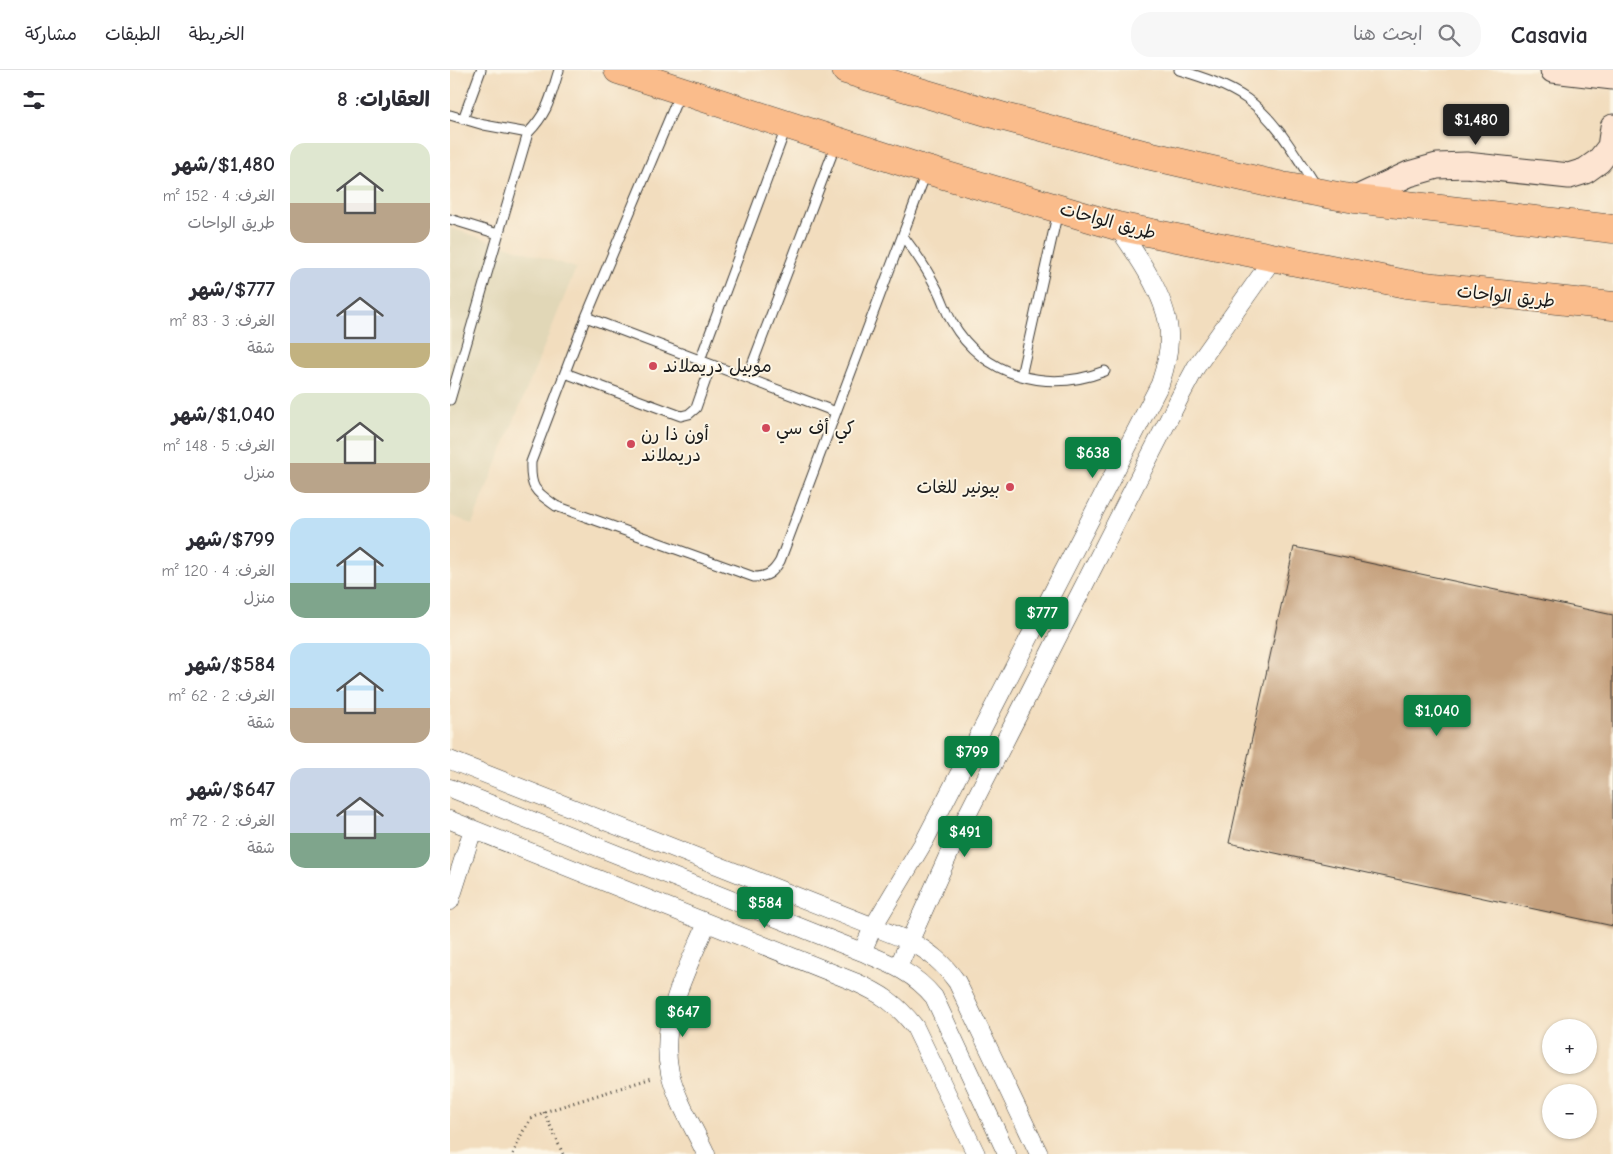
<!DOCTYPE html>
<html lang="ar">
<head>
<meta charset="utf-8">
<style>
  :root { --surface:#fff; --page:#f7f7f7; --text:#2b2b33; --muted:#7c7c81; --line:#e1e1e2; --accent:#0b8043 }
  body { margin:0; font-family:"Comic Neue","Playpen Sans Arabic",sans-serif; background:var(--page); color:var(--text); direction:rtl; height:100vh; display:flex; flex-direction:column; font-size:19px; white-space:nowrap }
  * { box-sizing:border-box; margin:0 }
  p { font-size:16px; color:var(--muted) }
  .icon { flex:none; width:28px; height:28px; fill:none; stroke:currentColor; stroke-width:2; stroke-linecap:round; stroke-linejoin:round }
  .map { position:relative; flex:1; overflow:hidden; direction:ltr }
  .side { display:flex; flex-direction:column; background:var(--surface); width:450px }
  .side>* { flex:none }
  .tools { position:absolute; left:1092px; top:949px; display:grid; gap:10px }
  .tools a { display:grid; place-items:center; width:55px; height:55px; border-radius:50%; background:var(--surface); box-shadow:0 1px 4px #0004; font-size:25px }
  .price { position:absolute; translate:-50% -42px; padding:0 11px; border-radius:5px; background:var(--accent); color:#fff; font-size:16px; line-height:32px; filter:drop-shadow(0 1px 2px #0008) }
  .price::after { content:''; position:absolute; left:50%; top:30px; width:15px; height:11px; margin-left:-8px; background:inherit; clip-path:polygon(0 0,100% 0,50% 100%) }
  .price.active { background:#222; color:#fff }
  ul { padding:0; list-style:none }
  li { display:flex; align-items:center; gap:15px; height:125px; padding:0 20px }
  li span { display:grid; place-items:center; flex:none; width:140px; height:100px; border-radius:15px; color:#555 }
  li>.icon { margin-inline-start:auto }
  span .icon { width:60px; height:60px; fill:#fffc; stroke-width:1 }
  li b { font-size:21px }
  h2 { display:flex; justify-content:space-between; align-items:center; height:60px; padding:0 20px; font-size:21px }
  header { display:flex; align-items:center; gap:30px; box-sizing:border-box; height:70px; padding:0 25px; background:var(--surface); border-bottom:1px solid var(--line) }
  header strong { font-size:24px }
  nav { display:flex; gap:28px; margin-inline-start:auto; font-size:18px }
  .search { width:350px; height:45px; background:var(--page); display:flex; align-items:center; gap:12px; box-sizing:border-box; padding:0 18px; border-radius:20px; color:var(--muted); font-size:19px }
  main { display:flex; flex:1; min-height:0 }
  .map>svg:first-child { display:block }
  .built { fill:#e1d7b7 }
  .building { fill:#c5a07d }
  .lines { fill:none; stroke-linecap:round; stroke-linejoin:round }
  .lane-casing { stroke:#3c3934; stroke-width:11 }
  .street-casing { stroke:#3c3934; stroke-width:19 }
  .secondary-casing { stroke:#3c3934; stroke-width:27 }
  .highway-casing { stroke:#3c3934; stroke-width:29 }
  .path { stroke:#3c3934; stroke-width:3; stroke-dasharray:1 4; stroke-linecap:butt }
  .lane { stroke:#fff; stroke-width:9 }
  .street { stroke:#fff; stroke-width:18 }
  .secondary { stroke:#fde4d1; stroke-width:25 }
  .highway { stroke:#fabc8b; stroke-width:28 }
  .poi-dot { fill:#d1495b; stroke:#fcf5e5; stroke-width:2 }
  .labels { text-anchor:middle; stroke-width:4; stroke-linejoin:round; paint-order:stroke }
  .street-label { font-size:18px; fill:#1c1c1c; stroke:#fcf5e5 }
  .poi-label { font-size:18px; fill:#1c1c1c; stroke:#fcf5e5; text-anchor:start }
</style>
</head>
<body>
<header>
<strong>Casavia</strong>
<div class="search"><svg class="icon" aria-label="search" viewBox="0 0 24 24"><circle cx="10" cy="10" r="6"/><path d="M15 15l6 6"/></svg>ابحث هنا</div>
<nav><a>الخريطة</a><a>الطبقات</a><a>مشاركة</a></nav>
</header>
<main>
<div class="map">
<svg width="1163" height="1084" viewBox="0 0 1163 1084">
  <rect width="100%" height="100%" fill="#fcf5e5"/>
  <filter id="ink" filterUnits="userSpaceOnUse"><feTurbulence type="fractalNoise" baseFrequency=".02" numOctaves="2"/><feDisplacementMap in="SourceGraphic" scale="10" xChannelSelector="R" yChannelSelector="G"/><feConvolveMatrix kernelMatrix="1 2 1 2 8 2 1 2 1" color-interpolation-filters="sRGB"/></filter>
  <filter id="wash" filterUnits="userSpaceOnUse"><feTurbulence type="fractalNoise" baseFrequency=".0096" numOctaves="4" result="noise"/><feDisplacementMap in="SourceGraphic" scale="20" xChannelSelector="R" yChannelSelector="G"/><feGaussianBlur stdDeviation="1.12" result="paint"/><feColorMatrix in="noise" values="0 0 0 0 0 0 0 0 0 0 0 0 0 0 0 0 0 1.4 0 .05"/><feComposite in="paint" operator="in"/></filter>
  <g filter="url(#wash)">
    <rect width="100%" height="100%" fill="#f2ddbe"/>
    <path class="built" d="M0 158 126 198 22 454 0 445Z"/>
    <g id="blocks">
      <path class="building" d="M844 477 1163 545V856L779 773Z"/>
    </g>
  </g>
  <g filter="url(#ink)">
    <use href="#blocks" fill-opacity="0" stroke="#3c3934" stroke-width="1"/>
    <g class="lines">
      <defs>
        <path id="lane" d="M729 0C752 7 777 15 797 29 827 51 846 86 866 117
          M230 23 136 247 81 392C80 419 85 421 106 436L304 507C317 507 323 503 330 491L476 103
          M0 45 34 55 78 63C99 41 100 28 109 0
          M13 49 31 0
          M0 149 48 164
          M453 166C466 183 478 201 488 221 493 231 496 242 502 252 534 307 598 323 655 301
          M136 247 386 342
          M250 290 336 58
          M115 303 231 346 239 344 246 338 261 295
          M571 306 608 141
          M297 308 386 74
          M0 330 78 63"/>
        <path id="street" d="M0 690 460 871C481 883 493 893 507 912L589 1084
          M0 718 412 882C441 894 463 902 484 927L557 1084
          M0 750 405 912C432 924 447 934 465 957L526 1084
          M0 831 23 759
          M412 882 423 857 475 770 710 314C715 299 719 285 719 269 721 232 687 185 667 156
          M448 897 511 757 731 325 746 297 824 187
          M256 1084C244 1058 227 1031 220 1003 208 950 237 900 257 853"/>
        <path id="secondary" d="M1103 0 1163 7
          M905 129 959 104 987 96 1016 95 1119 106 1135 101 1149 91 1160 77 1163 57"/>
        <path id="highway" d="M168 0 477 100 667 156 956 214 1163 236
          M396 0 554 47 693 84 832 116 905 129 1163 159"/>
      </defs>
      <use href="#lane" class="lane-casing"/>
      <use href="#street" class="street-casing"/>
      <use href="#secondary" class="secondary-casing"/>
      <use href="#highway" class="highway-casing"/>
      <path class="path" d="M94 1042 113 1084
        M63 1084 72 1063 81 1049 94 1042 202 1008"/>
      <use href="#lane" class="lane"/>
      <use href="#street" class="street"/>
      <use href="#secondary" class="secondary"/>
      <use href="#highway" class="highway"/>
    </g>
  </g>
  <g class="poi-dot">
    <circle cx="203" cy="296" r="5"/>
    <circle cx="316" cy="358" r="5"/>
    <circle cx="181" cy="374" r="5"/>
    <circle cx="560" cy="417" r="5"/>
  </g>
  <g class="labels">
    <g class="street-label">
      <text transform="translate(658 151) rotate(15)" y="6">طريق الواحات</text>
      <text transform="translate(1056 226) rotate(6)" y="6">طريق الواحات</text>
    </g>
    <g class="poi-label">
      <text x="213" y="302">موبيل دريملاند</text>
      <text x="326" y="364">كي أف سي</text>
      <text x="191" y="370">أون ذا رن<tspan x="191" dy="21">دريملاند</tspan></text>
      <text x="550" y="423" text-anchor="end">بيونير للغات</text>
    </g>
  </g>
</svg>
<div class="tools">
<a>+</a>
<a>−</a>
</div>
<b class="price active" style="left:1026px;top:76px">$1,480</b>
<b class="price" style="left:643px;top:409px">$638</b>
<b class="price" style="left:592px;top:569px">$777</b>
<b class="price" style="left:987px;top:667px">$1,040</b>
<b class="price" style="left:522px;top:708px">$799</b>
<b class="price" style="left:515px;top:788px">$491</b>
<b class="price" style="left:315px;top:859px">$584</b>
<b class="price" style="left:233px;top:968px">$647</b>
</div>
<section class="side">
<h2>العقارات: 8<svg class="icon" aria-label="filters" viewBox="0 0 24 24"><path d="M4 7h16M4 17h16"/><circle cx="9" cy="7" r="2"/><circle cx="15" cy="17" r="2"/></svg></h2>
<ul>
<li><span style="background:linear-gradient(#dfe7d0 60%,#b9a48a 0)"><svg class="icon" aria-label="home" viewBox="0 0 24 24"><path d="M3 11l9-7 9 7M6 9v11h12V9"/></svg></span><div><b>$1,480/شهر</b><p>الغرف: 4 · 152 m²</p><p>طريق الواحات</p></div></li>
<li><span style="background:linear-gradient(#c9d6e8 75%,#c2b280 0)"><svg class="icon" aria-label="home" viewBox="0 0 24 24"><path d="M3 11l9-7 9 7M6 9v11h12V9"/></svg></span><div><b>$777/شهر</b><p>الغرف: 3 · 83 m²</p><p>شقة</p></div></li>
<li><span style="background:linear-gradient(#dfe7d0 70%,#b9a48a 0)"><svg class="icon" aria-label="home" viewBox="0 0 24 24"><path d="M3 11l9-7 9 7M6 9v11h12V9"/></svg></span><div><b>$1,040/شهر</b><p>الغرف: 5 · 148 m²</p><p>منزل</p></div></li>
<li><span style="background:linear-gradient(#bfe0f5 65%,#7fa58c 0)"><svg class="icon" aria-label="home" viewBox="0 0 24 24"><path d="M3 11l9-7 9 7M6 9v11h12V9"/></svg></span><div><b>$799/شهر</b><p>الغرف: 4 · 120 m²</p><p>منزل</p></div></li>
<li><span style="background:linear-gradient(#bfe0f5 65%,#b9a48a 0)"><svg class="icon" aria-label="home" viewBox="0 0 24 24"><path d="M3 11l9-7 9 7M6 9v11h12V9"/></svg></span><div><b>$584/شهر</b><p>الغرف: 2 · 62 m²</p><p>شقة</p></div></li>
<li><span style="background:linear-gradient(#c9d6e8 65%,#7fa58c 0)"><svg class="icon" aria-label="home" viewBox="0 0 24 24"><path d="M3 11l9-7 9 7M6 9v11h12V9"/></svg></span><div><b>$647/شهر</b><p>الغرف: 2 · 72 m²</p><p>شقة</p></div></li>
</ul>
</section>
</main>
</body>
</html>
